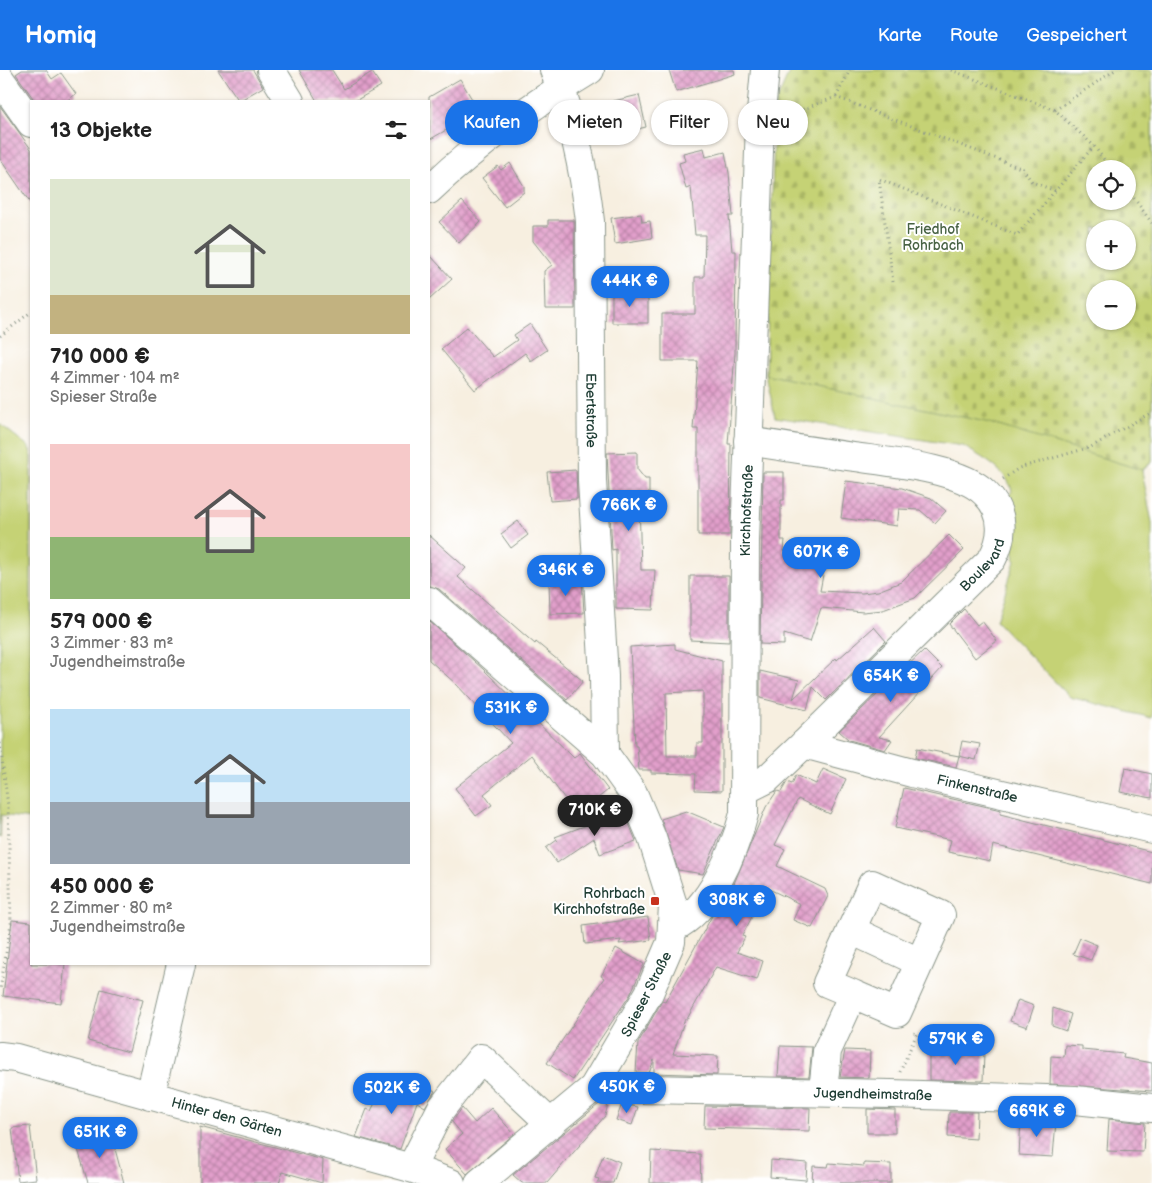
<!DOCTYPE html>
<html lang="de">
<head>
<meta charset="utf-8">
<style>
  :root { --surface:#fff; --page:#f6f6f6; --text:#222; --muted:#767676; --accent:#1a73e8 }
  body { margin:0; font-family:"Balsamiq Sans",sans-serif; background:var(--page); color:var(--text); height:100vh; display:flex; flex-direction:column; font-size:19px; white-space:nowrap }
  * { box-sizing:border-box; margin:0 }
  p { font-size:16px; color:var(--muted) }
  .icon { flex:none; width:28px; height:28px; fill:none; stroke:currentColor; stroke-width:2; stroke-linecap:round; stroke-linejoin:round }
  .map { position:relative; flex:1; overflow:hidden }
  .details { position:absolute; left:30px; top:30px; width:400px; height:865px; display:flex; flex-direction:column; background:var(--surface); border-radius:0px; box-shadow:0 1px 4px #0004 }
  .details>* { flex:none }
  .hud { position:absolute; left:445px; top:30px; width:475px; height:45px; display:flex; gap:10px }
  .tools { position:absolute; left:1086px; top:90px; display:grid; gap:10px }
  .tools a { display:grid; place-items:center; width:50px; height:50px; border-radius:50%; background:var(--surface); box-shadow:0 1px 4px #0004; font-size:25px }
  .price { position:absolute; translate:-50% -42px; padding:0 11px; border-radius:18px; background:var(--accent); color:#fff; font-size:16px; line-height:32px; filter:drop-shadow(0 1px 2px #0008) }
  .price::after { content:''; position:absolute; left:50%; top:30px; width:15px; height:11px; margin-left:-8px; background:inherit; clip-path:polygon(0 0,100% 0,50% 100%) }
  .price.on { background:#222; color:#fff }
  ul { padding:0; list-style:none }
  li { display:grid; align-content:center; gap:10px; height:265px; padding:0 20px }
  li span { display:grid; place-items:center; height:155px; border-radius:0px; color:#555 }
  li>.icon { margin-inline-start:auto }
  span .icon { width:90px; height:90px; fill:#fffc; stroke-width:1 }
  li b { font-size:21px }
  h2 { display:flex; justify-content:space-between; align-items:center; height:60px; padding:0 20px; font-size:21px }
  .pill { padding:0 18px; border-radius:22px; background:var(--surface); box-shadow:0 1px 4px #0004; font-size:18px; line-height:45px }
  .pill.on { background:var(--accent); color:#fff }
  header { display:flex; align-items:center; gap:30px; box-sizing:border-box; height:70px; padding:0 25px; background:var(--accent); color:#fff }
  header strong { font-size:24px }
  nav { display:flex; gap:28px; margin-inline-start:auto; font-size:18px }
  .map>svg:first-child { display:block }
  .grass { fill:#c5d274; stroke:#728854; fill-rule:evenodd }
  .cemetery { fill:url(#cemetery-stones); stroke:#728854; fill-rule:evenodd }
  .building { fill:url(#building-cross-hatch); fill-rule:evenodd }
  .lines { fill:none; stroke-linecap:round; stroke-linejoin:round }
  .minor-casing { stroke:#8b968a; stroke-width:30 }
  .path { stroke:#8b968a; stroke-width:3; stroke-dasharray:1 4; stroke-linecap:butt }
  .minor { stroke:#fff; stroke-width:28 }
  .poi-dot { fill:#c8321e; stroke:#fff; stroke-width:2 }
  .labels { text-anchor:middle; stroke-width:4; stroke-linejoin:round; paint-order:stroke }
  .park-label { font-size:14px; fill:#486244; stroke:#fff }
  .street-label { font-size:14px; fill:#1f3d34; stroke:#fff }
  .poi-label { font-size:14px; fill:#1f3d34; stroke:#fff; text-anchor:end }
</style>
</head>
<body>
<header>
<strong>Homiq</strong>
<nav><a>Karte</a><a>Route</a><a>Gespeichert</a></nav>
</header>
<div class="map">
<svg width="1152" height="1113" viewBox="0 0 1152 1113">
  <defs>
    <pattern id="cemetery-stones" width="16" height="16" patternUnits="userSpaceOnUse" patternTransform="scale(1.25)"><rect width="16" height="16" fill="#c5d274"/><path d="M2 7V4a2 2 0 0 1 4 0v3zM10 15v-3a2 2 0 0 1 4 0v3z" fill="#a9b565"/></pattern>
    <pattern id="building-cross-hatch" width="8" height="8" patternUnits="userSpaceOnUse" patternTransform="scale(1.25)"><rect width="8" height="8" fill="#e29fcb"/><path d="M0 0l8 8M0 8l8-8" fill="none" stroke="#b783a6"/></pattern>
  </defs>
  <rect width="100%" height="100%" fill="#fff"/>
  <filter id="ink" filterUnits="userSpaceOnUse"><feTurbulence type="fractalNoise" baseFrequency=".02" numOctaves="2"/><feDisplacementMap in="SourceGraphic" scale="10" xChannelSelector="R" yChannelSelector="G"/><feConvolveMatrix kernelMatrix="1 2 1 2 8 2 1 2 1" color-interpolation-filters="sRGB"/></filter>
  <filter id="wash" filterUnits="userSpaceOnUse"><feTurbulence type="fractalNoise" baseFrequency=".0096" numOctaves="4" result="noise"/><feDisplacementMap in="SourceGraphic" scale="20" xChannelSelector="R" yChannelSelector="G"/><feGaussianBlur stdDeviation="1.12" result="paint"/><feColorMatrix in="noise" values="0 0 0 0 0 0 0 0 0 0 0 0 0 0 0 0 0 1.4 0 .05"/><feComposite in="paint" operator="in"/></filter>
  <g filter="url(#wash)">
    <rect width="100%" height="100%" fill="#f7efe0"/>
    <path class="grass" d="M790 0H1152V392L1142 401 1152 453V648L1070 627 996 551 1015 491 1007 428 1012 421C1007 400 981 387 963 376L775 347 766 305 775 50ZM1095 99H1128V131H1095ZM1095 159H1128V191H1095ZM1095 219H1128V251H1095Z
      M0 354 28 376 31 382V749L1 745 0 768Z"/>
    <path class="cemetery" d="M790 0H1152V392L1142 400 986 352 766 305 775 35ZM1095 99H1128V131H1095ZM1095 159H1128V191H1095ZM1095 219H1128V251H1095Z"/>
    <g id="blocks">
      <path class="building" d="M22 0H46L52 9 61 3 76 24 66 31H35L16 4Z
        M218 0H253L263 17 239 31Z
        M299 0H332L344 19 372 2 381 16 355 31H317Z
        M669 0H734L735 4 676 22Z
        M460 9 479 41 429 70V27Z
        M639 25 646 57 608 66 601 34Z
        M0 36 31 79V134L0 89Z
        M704 78 706 87 725 82 729 103 733 146H729L732 181H736L735 283 728 374H731L730 465H698V359H693L698 291H662V244H695V207H704L705 165H695L691 117 686 119 679 93 685 91 683 83Z
        M510 93 524 116V122L505 137 482 108 498 96 501 100Z
        M462 131 481 152 459 173 439 152Z
        M641 144 642 152 650 151 652 168 615 174 611 148Z
        M548 150H574L575 239H545L544 201 552 195 533 171V156H548Z
        M429 184 452 209 429 230Z
        M612 224H648V253H612Z
        M530 254 547 280 531 291 525 283 475 320 441 279 467 257 493 287 517 270 514 265Z
        M637 382V399L645 409H649V430H639L641 500H655L653 540 616 539V479L612 480 607 383Z
        M576 400 577 429 550 431 547 402Z
        M763 402H784V430H781V470H785L784 481 826 489 820 521 862 523 878 521 901 512 949 465 964 480 915 528 883 540 863 542 821 538 810 572 784 564V575L760 574Z
        M846 411 902 418 931 428 946 441 935 453 920 440 899 439 897 456 841 448Z
        M518 451 528 465 511 478 501 464Z
        M429 465 466 498 458 507 535 574 536 572 583 611 567 630 439 519 429 516Z
        M690 506H729V572L690 570Z
        M582 510 584 543 550 544 549 511Z
        M964 539 977 555 982 551 997 571 975 588 949 554Z
        M429 551 483 599 574 688 580 683 608 720 577 745 532 685 484 724 492 735 476 746 455 718 511 673 456 614 429 590Z
        M874 557 886 571 826 630 813 617 807 640 760 628V601L799 610 793 629 836 588 837 590Z
        M675 574V579L722 591V721L695 720 696 704 651 703V700H639L637 676H635L630 577ZM703 621V673H697V686H667L666 623Z
        M924 580 942 598 879 667 892 670 885 680 849 670 839 661Z
        M962 671 980 674 976 690 959 686Z
        M917 678 959 686 956 697 915 688Z
        M1125 698 1152 704V728L1120 722Z
        M823 699 846 709 830 744 798 729 775 775 785 779 777 796 825 819 828 826 812 858 793 850 800 834 767 818 742 866 745 867 737 882 763 891 757 910 716 897 687 949H685L673 984 718 986 717 1005 654 1003V990L649 1003 636 1002 638 973 662 931 665 932 712 846 733 816 766 737 777 721 781 722 787 712 792 714 796 705 816 714Z
        M904 718 1001 740 1000 744 1152 782V814L993 775 990 791 948 782 951 770 895 758Z
        M624 741 636 771 600 784 594 768 557 793 546 778 557 770 555 767Z
        M686 741 724 757 703 804 678 800 661 749Z
        M648 847 651 870 619 874 621 870 585 874 583 856Z
        M12 850 31 852V894H65L61 933 3 926Z
        M1080 868 1097 875 1091 890 1073 884Z
        M616 878 644 894 630 925 573 1010 547 993 604 908 601 906Z
        M101 919 143 930 129 982 88 971Z
        M1018 930 1034 936 1027 957 1010 951Z
        M1053 938 1071 944 1066 961 1052 956Z
        M1065 975 1082 976V980L1124 984 1123 988 1152 993V1021L1050 1014 1051 986 1064 987Z
        M780 976 812 977 809 1007 778 1006Z
        M845 980 870 981 869 1008 840 1007Z
        M929 982 984 983 983 1011 929 1010Z
        M386 1011 418 1027 422 1020 418 1015 420 1012 435 1021 425 1037 417 1032 400 1079 356 1067 367 1039 371 1041Z
        M599 1034H608L605 1046 547 1113H522L513 1105Z
        M622 1034 638 1037 632 1055 616 1050Z
        M705 1036 810 1038 809 1061 704 1058Z
        M462 1038 475 1053 491 1038 514 1064 467 1104 445 1079 462 1064 452 1052Z
        M867 1039 895 1040V1063H867Z
        M949 1042H977L976 1069 948 1067Z
        M1021 1049 1056 1051 1053 1087 1019 1085Z
        M1109 1049 1145 1053 1143 1082 1107 1081Z
        M30 1056 36 1109 18 1111 12 1058Z
        M200 1057 323 1090 322 1113 283 1102 279 1113H200Z
        M110 1060 124 1113H88L75 1069Z
        M651 1081 700 1084 701 1113H650Z
        M603 1085 620 1092 613 1113H597L599 1109 595 1108Z
        M771 1090 807 1093 806 1110 770 1107Z
        M829 1093 864 1096V1093L891 1094V1113H812L813 1096 828 1097Z"/>
    </g>
  </g>
  <g filter="url(#ink)">
    <use href="#blocks" fill-opacity="0" stroke="#8b968a" stroke-width="1"/>
    <g class="lines">
      <defs>
        <g id="minor">
          <path d="M271 0 290 31"/>
          <path id="s1" d="M554 0C573 49 584 99 590 151L592 411 604 606 605 684"/>
          <path d="M0 9 31 53"/>
          <path d="M429 120C478 73 532 35 590 0"/>
          <path d="M429 531 605 684 633 723 652 768 673 835 671 872 649 923 593 1018 479 1113"/>
          <path id="s2" d="M804 674 912 703 1152 759"/>
          <path id="s3" d="M745 720 767 709 804 674 992 489C1004 467 1005 442 985 423 960 398 889 392 854 387 819 382 784 377 748 371"/>
          <path id="s4" d="M674 857C711 840 734 781 744 744L745 471 760 53 765 0"/>
          <path d="M851 860 919 892"/>
          <path id="s5" d="M0 986 16 988 411 1098 451 1113"/>
          <path id="s6" d="M593 1018 891 1024 1075 1030 1152 1038"/>
          <path d="M823 1022 827 981 853 924 897 943 941 845 872 814 827 913 853 924"/>
          <path d="M150 1026 181 894"/>
          <path d="M411 1098 441 1039 481 988 551 1054"/>
        </g>
      </defs>
      <use href="#minor" class="minor-casing"/>
      <path class="path" d="M951 0 1055 40 1094 76 1111 99
        M836 27 850 0
        M1055 40 1115 0
        M784 46 836 27 1023 99 1032 112 1056 121
        M1128 120 1152 153
        M893 212 879 109 1017 165 1094 76
        M0 266 31 242
        M1003 409 1019 398 1091 377 1152 342
        M0 673 8 736 11 853 0 920
        M900 1002 917 963 911 961"/>
      <use href="#minor" class="minor"/>
    </g>
  </g>
  <rect class="poi-dot" x="650" y="826" width="10" height="10" rx="2.5"/>
  <g class="labels">
    <g class="park-label">
      <text x="933" y="164">Friedhof<tspan x="933" dy="16">Rohrbach</tspan></text>
    </g>
    <g class="street-label">
      <text dy="5" stroke="none"><textPath href="#s1" startOffset="345">Ebertstraße</textPath></text>
      <text dy="5" stroke="none"><textPath href="#s4" startOffset="440">Kirchhofstraße</textPath></text>
      <text dy="5" stroke="none"><textPath href="#s3" startOffset="329">Boulevard</textPath></text>
      <text dy="5" stroke="none"><textPath href="#s2" startOffset="179">Finkenstraße</textPath></text>
      <text transform="translate(646 924) rotate(-63)" y="5">Spieser Straße</text>
      <text dy="5" stroke="none"><textPath href="#s6" startOffset="280">Jugendheimstraße</textPath></text>
      <text dy="5" stroke="none"><textPath href="#s5" startOffset="235">Hinter den Gärten</textPath></text>
    </g>
    <g class="poi-label">
      <text x="645" y="828">Rohrbach<tspan x="645" dy="16">Kirchhofstraße</tspan></text>
    </g>
  </g>
</svg>
<div class="tools">
<a><svg class="icon" aria-label="locate" viewBox="0 0 24 24"><circle cx="12" cy="12" r="6"/><path d="M12 2v4M12 18v4M2 12h4M18 12h4"/></svg></a>
<a>+</a>
<a>−</a>
</div>
<b class="price" style="left:630px;top:238px">444K €</b>
<b class="price" style="left:629px;top:462px">766K €</b>
<b class="price" style="left:821px;top:509px">607K €</b>
<b class="price" style="left:566px;top:527px">346K €</b>
<b class="price" style="left:891px;top:633px">654K €</b>
<b class="price" style="left:511px;top:665px">531K €</b>
<b class="price on" style="left:595px;top:767px">710K €</b>
<b class="price" style="left:737px;top:857px">308K €</b>
<b class="price" style="left:956px;top:996px">579K €</b>
<b class="price" style="left:627px;top:1044px">450K €</b>
<b class="price" style="left:392px;top:1045px">502K €</b>
<b class="price" style="left:1037px;top:1068px">669K €</b>
<b class="price" style="left:100px;top:1089px">651K €</b>
<div class="hud">
<a class="pill on">Kaufen</a>
<a class="pill">Mieten</a>
<a class="pill">Filter</a>
<a class="pill">Neu</a>
</div>
<section class="details">
<h2>13 Objekte<svg class="icon" aria-label="filters" viewBox="0 0 24 24"><path d="M4 7h16M4 17h16"/><circle cx="9" cy="7" r="2"/><circle cx="15" cy="17" r="2"/></svg></h2>
<ul>
<li><span style="background:linear-gradient(#dfe7d0 75%,#c2b280 0)"><svg class="icon" aria-label="home" viewBox="0 0 24 24"><path d="M3 11l9-7 9 7M6 9v11h12V9"/></svg></span><div><b>710 000 €</b><p>4 Zimmer · 104 m²</p><p>Spieser Straße</p></div></li>
<li><span style="background:linear-gradient(#f6c9c9 60%,#8fb573 0)"><svg class="icon" aria-label="home" viewBox="0 0 24 24"><path d="M3 11l9-7 9 7M6 9v11h12V9"/></svg></span><div><b>579 000 €</b><p>3 Zimmer · 83 m²</p><p>Jugendheimstraße</p></div></li>
<li><span style="background:linear-gradient(#bfe0f5 60%,#9aa5b1 0)"><svg class="icon" aria-label="home" viewBox="0 0 24 24"><path d="M3 11l9-7 9 7M6 9v11h12V9"/></svg></span><div><b>450 000 €</b><p>2 Zimmer · 80 m²</p><p>Jugendheimstraße</p></div></li>
</ul>
</section>
</div>
</body>
</html>
